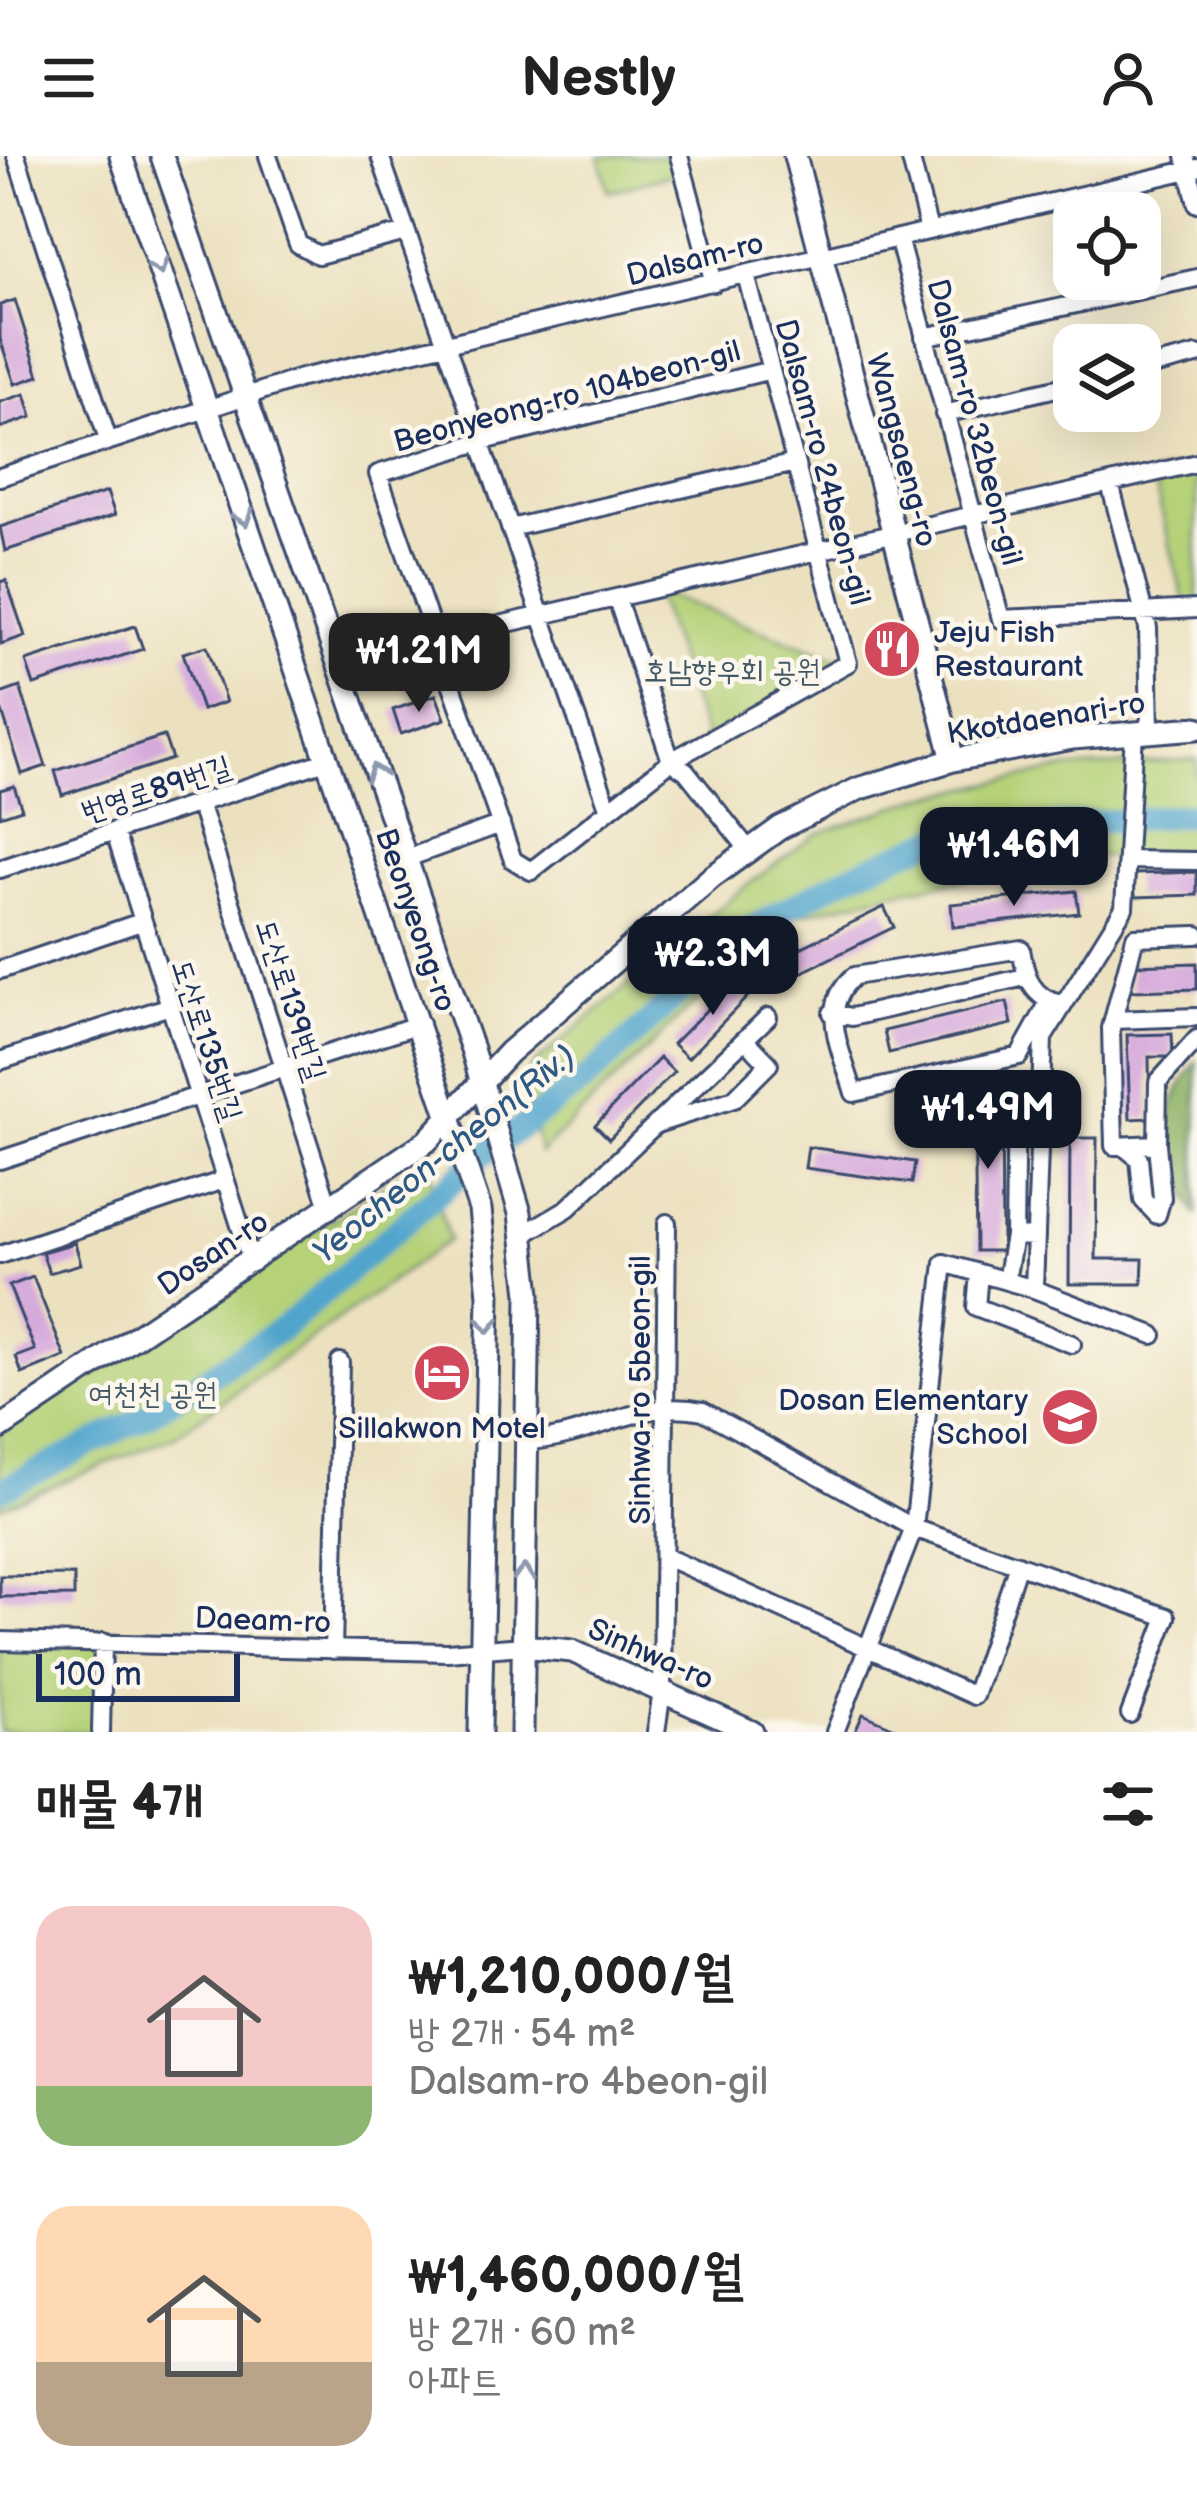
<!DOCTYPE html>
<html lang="ko">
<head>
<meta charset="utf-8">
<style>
  :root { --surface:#fff; --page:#f6f6f6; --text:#222; --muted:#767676; --accent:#111827 }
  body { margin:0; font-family:"Balsamiq Sans","Poor Story",sans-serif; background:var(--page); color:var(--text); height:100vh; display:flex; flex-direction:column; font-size:45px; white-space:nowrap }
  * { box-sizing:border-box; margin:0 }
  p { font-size:39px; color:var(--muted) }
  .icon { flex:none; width:66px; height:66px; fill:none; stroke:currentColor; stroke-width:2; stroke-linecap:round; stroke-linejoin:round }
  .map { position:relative; height:1576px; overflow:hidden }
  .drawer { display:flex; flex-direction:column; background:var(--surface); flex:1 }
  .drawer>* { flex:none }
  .fabs { position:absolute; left:1053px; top:36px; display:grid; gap:24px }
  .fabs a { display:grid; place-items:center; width:108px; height:108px; border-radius:24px; background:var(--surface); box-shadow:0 12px 48px #0002; font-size:60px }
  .scale { position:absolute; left:36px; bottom:30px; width:204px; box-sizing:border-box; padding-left:12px; border:6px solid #1b2f5e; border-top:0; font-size:33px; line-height:42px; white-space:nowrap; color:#1b2f5e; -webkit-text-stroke:9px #fbf7ec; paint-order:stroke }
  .price { position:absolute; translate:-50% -102px; padding:0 27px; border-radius:24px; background:var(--accent); color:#fff; font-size:39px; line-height:78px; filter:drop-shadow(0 3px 6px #0008) }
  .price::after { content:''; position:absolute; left:50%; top:72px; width:36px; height:27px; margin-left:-18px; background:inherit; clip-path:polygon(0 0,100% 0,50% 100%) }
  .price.selected { background:#222; color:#fff }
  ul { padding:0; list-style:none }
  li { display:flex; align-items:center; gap:36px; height:300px; padding:0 36px }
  li span { display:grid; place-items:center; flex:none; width:336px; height:240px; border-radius:36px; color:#555 }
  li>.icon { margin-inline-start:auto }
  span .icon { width:144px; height:144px; fill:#fffc; stroke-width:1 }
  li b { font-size:51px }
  h2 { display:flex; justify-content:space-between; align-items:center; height:144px; padding:0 36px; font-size:51px }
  header { display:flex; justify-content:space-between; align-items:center; height:156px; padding:0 36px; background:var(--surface); font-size:54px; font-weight:600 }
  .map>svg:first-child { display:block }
  .green { fill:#b5d279; stroke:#68806c; stroke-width:3 }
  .forest { fill:#90b469; stroke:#567264; stroke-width:3 }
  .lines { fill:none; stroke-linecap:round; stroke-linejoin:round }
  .river { stroke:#51a5cd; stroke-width:24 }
  .building { fill:#d6a9dc }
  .minor-casing { stroke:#3a4a6d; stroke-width:22 }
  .major-casing { stroke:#3a4a6d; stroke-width:27 }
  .minor { stroke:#fff; stroke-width:16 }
  .major { stroke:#fff; stroke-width:21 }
  .oneway { stroke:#8d97ae }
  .labels { text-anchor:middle; stroke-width:9; stroke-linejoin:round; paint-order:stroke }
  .street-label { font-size:30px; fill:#1b2f5e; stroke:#fbf7ec }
  .poi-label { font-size:30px; fill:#1b2f5e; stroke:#fbf7ec; text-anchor:start }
  .park-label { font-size:30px; fill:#425865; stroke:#fbf7ec }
  .water-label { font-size:33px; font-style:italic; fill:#2e5885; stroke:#fbf7ec }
</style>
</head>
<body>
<header><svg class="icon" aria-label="menu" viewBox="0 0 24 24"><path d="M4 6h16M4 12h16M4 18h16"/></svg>Nestly<svg class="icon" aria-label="person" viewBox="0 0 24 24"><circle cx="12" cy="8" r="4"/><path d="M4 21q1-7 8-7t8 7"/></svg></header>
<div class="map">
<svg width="1197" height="1576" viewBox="0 0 1197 1576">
  <rect width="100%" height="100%" fill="#fbf7ec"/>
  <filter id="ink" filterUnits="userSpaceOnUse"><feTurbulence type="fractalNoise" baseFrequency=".00833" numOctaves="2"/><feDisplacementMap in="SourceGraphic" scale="24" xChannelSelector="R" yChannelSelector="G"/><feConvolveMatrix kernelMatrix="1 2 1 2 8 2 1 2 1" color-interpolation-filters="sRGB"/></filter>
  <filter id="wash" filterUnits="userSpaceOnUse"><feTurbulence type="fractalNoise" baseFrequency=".004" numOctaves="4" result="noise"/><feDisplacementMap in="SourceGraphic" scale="48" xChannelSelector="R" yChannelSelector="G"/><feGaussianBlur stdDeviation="2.7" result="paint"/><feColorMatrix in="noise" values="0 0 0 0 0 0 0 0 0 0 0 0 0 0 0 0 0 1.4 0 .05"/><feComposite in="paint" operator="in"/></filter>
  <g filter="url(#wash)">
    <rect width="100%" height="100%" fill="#ece1bf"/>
    <path class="green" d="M599 0H679L683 15 609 36Z
      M1197 307V453H1186L1152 318Z
      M654 434 848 507 706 584Z
      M1197 603V694L1085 702 900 735 781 763 540 997 523 928 531 911 741 734 816 678 922 641 1064 613Z
      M426 1003 449 1084 173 1281 0 1351V1277Z
      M0 1485 103 1486 101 1576H0Z"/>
    <path class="forest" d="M1197 906V1060C1167 995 1151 967 1197 906Z"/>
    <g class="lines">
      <path class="river" d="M0 1334 150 1258 283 1172 483 999 587 923 749 773 852 718 945 679 1197 658"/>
    </g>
    <g id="blocks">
      <path class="building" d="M15 144 39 220 15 228 0 183V149Z
        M25 238 32 261 0 272V246Z
        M107 336 115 359 5 395 0 371Z
        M6 424 25 480 1 488 0 426Z
        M135 470 143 493 34 529 26 505Z
        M207 490 226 546 202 554 183 497Z
        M20 531 46 610 22 618 0 549V538Z
        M436 539 445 563 401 578 393 554Z
        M164 580 172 603 62 639 55 615Z
        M14 630 22 653 0 660V634Z
        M1197 716V739L1135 741 1134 718Z
        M1076 735 1079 757 953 771 951 748Z
        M884 751 894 771 780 827 770 807Z
        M1197 807V833L1132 835 1131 809Z
        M739 821 753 835 688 902 673 888Z
        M1007 846 1012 868 889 897 884 875Z
        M1172 878 1173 901H1149L1150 962 1130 963 1127 879Z
        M660 902 674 916 609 983 595 969Z
        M974 938H1001L1002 1095H976Z
        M1070 982H1097L1096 1103H1143L1142 1128H1069Z
        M808 991 915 1006 912 1027 805 1012Z
        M75 1087 81 1108 49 1117 42 1096Z
        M33 1121 65 1201 22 1218 16 1201 35 1194 9 1130Z
        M74 1419V1440L0 1441V1420Z
        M863 1558 904 1576H855Z"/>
    </g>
  </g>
  <g filter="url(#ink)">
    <use href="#blocks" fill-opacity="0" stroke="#3a4a6d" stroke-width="3"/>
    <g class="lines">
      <defs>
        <path id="minor" d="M16 0 108 284
          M268 0 298 88 318 99 406 76
          M380 0 608 651
          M679 0 714 127
          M910 0 929 74
          M1185 0 1197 48
          M898 82 1001 463 1197 453
          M746 119 848 507 671 605 531 715 513 704 378 318 479 286 771 214
          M924 181 1197 122
          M1140 213 1197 199
          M944 258 1074 228
          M0 321 301 222 1197 12
          M1110 328 1148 472 1150 575
          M510 372 795 307
          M617 443 671 605 686 615 748 693
          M340 515 435 484 1197 307
          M200 650 330 1054
          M115 677 252 1107
          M405 703 501 668
          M1129 704 1197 705
          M0 713 329 604
          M1197 779 1135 781 1111 872 1114 990 1157 988 1158 926 1197 883
          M0 814 141 766
          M1049 846 1019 900 854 937C842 895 817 852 854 820L1021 793C1025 819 1031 843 1062 848
          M832 857 852 861 1025 821
          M1113 864 1197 861
          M0 905 167 851
          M1016 936 1014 1080 1036 1081
          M660 967 734 943 769 908 745 883
          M1123 990 1139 1003 1143 1044 1157 1059 1162 1042 1157 988
          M0 1004 420 868
          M524 1078 568 1052 768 861
          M0 1099 224 1024
          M1008 1114 1014 1080
          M979 1117 976 1151 1072 1188
          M1034 1133 1043 882 1124 752 1134 576
          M528 1285C592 1282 640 1241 703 1255L914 1372 1167 1461 1130 1558
          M666 1401 974 1540 1018 1408
          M0 1485 447 1496 523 1490
          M333 1494 340 1206
          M101 1576 103 1486
          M656 1576 662 1535 667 1067
          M835 1576 914 1372 944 1107 1034 1133 1153 1179"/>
        <path id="major" d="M121 0 480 1053 489 1139 480 1576
          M162 0 472 893 520 1057 529 1138 522 1576
          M795 0 953 604
          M0 1272 427 985 509 896 712 721 780 672 858 633 953 604 1073 582 1197 572
          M523 1490 572 1495 752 1576"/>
      </defs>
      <use href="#minor" class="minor-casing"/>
      <use href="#major" class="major-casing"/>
      <use href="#minor" class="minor"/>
      <use href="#major" class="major"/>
    </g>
    <defs><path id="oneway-chevron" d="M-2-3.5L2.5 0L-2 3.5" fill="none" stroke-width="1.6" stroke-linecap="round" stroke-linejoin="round" transform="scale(3)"/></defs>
    <g class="oneway">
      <use href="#oneway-chevron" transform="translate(159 111) rotate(71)"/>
      <use href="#oneway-chevron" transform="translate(244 362) rotate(71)"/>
      <use href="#oneway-chevron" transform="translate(375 616) rotate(-109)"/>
      <use href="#oneway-chevron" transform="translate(488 1169) rotate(91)"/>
      <use href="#oneway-chevron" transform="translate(524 1417) rotate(-88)"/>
    </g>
  </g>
  <defs>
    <symbol id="restaurant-disc" viewBox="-11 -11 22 22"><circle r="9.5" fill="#d1495b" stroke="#fbf7ec"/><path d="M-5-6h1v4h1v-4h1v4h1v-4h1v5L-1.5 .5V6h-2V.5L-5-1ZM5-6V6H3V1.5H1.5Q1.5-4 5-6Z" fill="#fff"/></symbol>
    <symbol id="hotel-disc" viewBox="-11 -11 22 22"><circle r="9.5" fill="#d1495b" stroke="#fbf7ec"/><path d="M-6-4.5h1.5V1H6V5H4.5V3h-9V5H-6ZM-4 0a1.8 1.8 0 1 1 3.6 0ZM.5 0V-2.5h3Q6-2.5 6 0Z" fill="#fff"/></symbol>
    <symbol id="school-disc" viewBox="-11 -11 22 22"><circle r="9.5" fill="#d1495b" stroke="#fbf7ec"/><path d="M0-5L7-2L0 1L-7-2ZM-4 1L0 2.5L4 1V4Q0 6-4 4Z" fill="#fff"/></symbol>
  </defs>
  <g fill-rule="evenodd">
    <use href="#restaurant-disc" x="859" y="460" width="66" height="66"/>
    <use href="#hotel-disc" x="409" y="1184" width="66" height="66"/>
    <use href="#school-disc" x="1037" y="1228" width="66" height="66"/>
  </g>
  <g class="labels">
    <g class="street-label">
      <text transform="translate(695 103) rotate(-14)" y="10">Dalsam-ro</text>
      <text transform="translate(567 240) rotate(-15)" y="10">Beonyeong-ro 104beon-gil</text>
      <text transform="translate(975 266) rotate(75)" y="10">Dalsam-ro 32beon-gil</text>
      <text transform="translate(902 294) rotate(75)" y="10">Wangsaeng-ro</text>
      <text transform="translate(823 306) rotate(75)" y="10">Dalsam-ro 24beon-gil</text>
      <text transform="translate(1046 562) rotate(-9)" y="10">Kkotdaenari-ro</text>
      <text transform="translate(156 633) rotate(-18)" y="10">번영로89번길</text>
      <text transform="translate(416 764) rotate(71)" y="10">Beonyeong-ro</text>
      <text transform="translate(291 844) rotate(72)" y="10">도산로139번길</text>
      <text transform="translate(207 884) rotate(72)" y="10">도산로135번길</text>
      <text transform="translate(213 1097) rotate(-34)" y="10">Dosan-ro</text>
      <text transform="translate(640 1234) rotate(-90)" y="10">Sinhwa-ro 5beon-gil</text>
      <text transform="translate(263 1464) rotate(2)" y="10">Daeam-ro</text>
      <text transform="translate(651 1498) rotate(24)" y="10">Sinhwa-ro</text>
    </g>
    <g class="poi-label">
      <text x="934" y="486">Jeju Fish<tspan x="934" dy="34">Restaurant</tspan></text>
      <text x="1028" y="1254" text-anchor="end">Dosan Elementary<tspan x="1028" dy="34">School</tspan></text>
      <text x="442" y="1282" text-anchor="middle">Sillakwon Motel</text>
    </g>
    <g class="park-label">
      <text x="732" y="525">호남향우회 공원</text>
      <text x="153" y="1248">여천천 공원</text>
    </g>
    <g class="water-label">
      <text transform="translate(443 997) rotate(-39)" y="12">Yeocheon-cheon(Riv.)</text>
    </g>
  </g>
</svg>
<div class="fabs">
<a><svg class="icon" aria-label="locate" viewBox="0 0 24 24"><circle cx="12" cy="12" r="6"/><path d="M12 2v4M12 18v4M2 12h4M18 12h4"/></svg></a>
<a><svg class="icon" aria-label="layers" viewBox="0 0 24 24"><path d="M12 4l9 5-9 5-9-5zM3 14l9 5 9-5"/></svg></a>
</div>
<div class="scale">100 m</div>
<b class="price selected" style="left:419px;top:559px">₩1.21M</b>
<b class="price" style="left:1014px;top:753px">₩1.46M</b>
<b class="price" style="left:713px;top:862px">₩2.3M</b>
<b class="price" style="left:988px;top:1016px">₩1.49M</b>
</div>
<section class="drawer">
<h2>매물 4개<svg class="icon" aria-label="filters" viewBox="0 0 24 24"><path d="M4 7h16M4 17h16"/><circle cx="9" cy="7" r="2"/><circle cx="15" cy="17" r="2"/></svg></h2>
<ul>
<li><span style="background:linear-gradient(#f6c9c9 75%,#8fb573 0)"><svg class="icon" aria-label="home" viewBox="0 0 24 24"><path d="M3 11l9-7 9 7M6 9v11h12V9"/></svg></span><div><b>₩1,210,000/월</b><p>방 2개 · 54 m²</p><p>Dalsam-ro 4beon-gil</p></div></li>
<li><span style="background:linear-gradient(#ffd9b3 65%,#b9a48a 0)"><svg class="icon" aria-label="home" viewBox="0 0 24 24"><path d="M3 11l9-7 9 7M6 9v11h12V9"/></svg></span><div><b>₩1,460,000/월</b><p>방 2개 · 60 m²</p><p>아파트</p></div></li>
</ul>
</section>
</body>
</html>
